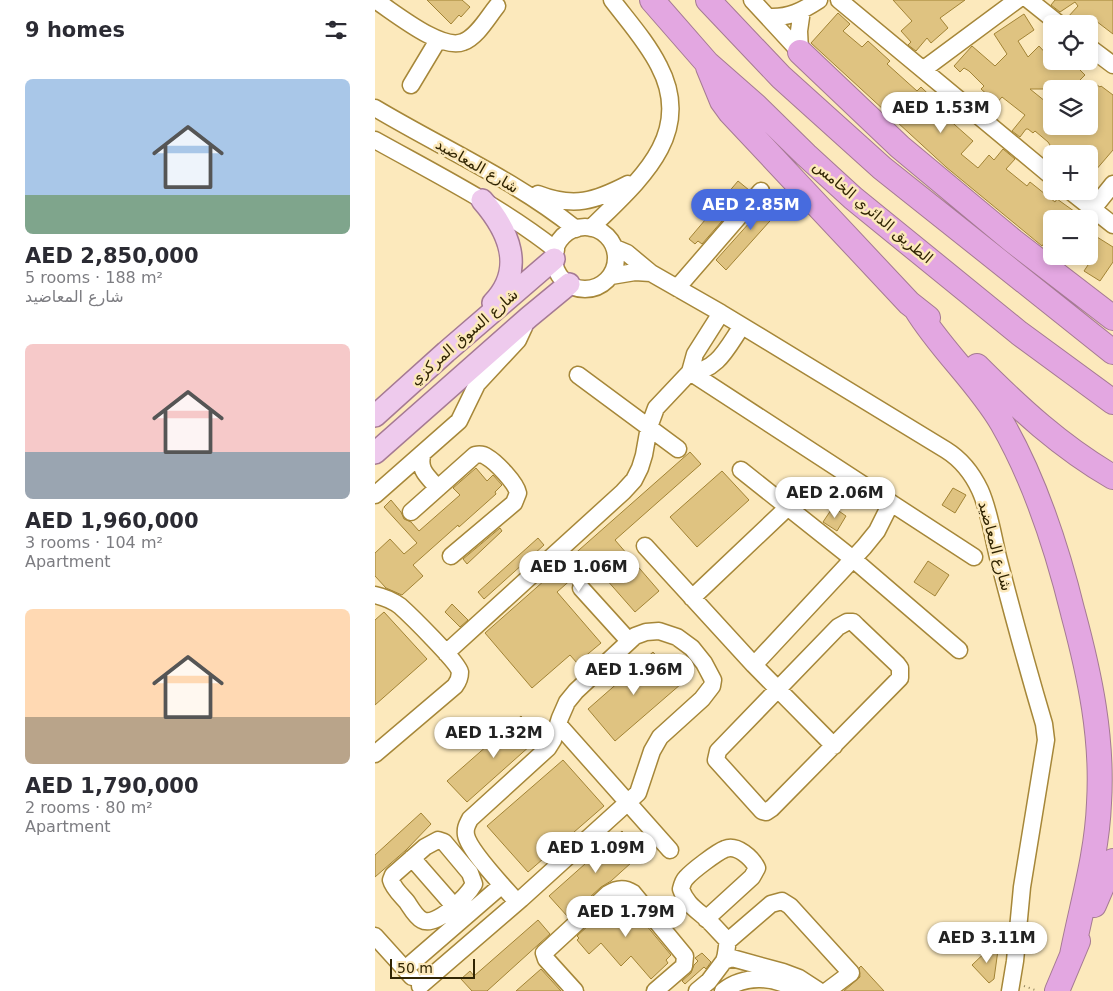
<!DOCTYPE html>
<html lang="en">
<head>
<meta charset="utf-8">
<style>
  :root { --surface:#fff; --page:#f7f7f7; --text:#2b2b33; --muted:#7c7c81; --accent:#476bde }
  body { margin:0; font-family:"DejaVu Sans",Vazirmatn,sans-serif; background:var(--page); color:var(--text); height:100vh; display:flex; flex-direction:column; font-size:19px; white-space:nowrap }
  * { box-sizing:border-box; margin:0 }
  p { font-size:16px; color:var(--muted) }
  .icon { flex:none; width:28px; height:28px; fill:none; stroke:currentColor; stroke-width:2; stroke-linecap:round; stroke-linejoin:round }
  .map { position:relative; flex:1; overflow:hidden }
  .drawer { display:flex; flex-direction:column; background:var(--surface); width:375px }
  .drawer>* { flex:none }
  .buttons { position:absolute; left:668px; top:15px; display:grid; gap:10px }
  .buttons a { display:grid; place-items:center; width:55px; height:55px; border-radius:8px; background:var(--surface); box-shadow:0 2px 8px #0003; font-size:25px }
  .scale { position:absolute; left:15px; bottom:12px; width:85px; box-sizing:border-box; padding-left:5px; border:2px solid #312503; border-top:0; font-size:14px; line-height:18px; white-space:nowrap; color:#312503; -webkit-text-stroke:4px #fce9bc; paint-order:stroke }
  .price { position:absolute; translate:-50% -42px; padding:0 11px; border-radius:18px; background:#fff; color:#222; font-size:16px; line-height:32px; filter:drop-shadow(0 1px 2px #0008) }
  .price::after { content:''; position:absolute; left:50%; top:30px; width:15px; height:11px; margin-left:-8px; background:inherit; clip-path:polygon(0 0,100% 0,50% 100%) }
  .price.current { background:var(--accent); color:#fff }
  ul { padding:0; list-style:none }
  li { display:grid; align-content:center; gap:10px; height:265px; padding:0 25px }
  li span { display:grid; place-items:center; height:155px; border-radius:8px; color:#555 }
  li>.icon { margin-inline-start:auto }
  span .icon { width:90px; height:90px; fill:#fffc; stroke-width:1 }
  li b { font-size:21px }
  h2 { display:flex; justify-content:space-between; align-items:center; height:60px; padding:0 25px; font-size:21px }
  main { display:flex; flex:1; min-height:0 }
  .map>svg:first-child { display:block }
  .building { fill:#dfc381; stroke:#a28335 }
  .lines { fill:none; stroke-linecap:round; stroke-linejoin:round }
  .minor-casing { stroke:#a68739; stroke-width:19 }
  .major-casing { stroke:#a57a93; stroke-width:24 }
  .highway-casing { stroke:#a57a93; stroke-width:26 }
  .path { stroke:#92835c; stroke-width:2; stroke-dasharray:1 4; stroke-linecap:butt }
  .minor { stroke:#fff; stroke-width:16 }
  .major { stroke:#eecaed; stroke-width:21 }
  .highway { stroke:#e3a7e1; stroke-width:24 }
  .labels { text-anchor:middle; stroke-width:5; stroke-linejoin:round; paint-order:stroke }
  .street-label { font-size:15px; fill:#312503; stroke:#fce9bc }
</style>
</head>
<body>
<main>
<section class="drawer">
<h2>9 homes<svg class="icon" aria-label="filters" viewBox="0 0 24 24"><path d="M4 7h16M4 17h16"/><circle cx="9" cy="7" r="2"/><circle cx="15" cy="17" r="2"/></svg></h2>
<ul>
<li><span style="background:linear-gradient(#a9c7e8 75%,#7fa58c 0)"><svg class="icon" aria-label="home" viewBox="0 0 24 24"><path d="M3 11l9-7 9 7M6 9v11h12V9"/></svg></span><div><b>AED 2,850,000</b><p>5 rooms · 188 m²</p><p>شارع المعاضيد</p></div></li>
<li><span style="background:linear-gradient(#f6c9c9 70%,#9aa5b1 0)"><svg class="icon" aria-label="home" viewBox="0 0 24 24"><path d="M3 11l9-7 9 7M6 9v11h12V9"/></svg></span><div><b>AED 1,960,000</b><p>3 rooms · 104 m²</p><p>Apartment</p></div></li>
<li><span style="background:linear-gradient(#ffd9b3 70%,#b9a48a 0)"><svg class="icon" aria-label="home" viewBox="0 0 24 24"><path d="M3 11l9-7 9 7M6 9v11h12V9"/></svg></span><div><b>AED 1,790,000</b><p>2 rooms · 80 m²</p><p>Apartment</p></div></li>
</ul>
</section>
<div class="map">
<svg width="738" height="991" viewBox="0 0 738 991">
  <rect width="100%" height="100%" fill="#fce9bc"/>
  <path class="building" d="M52 0H87L95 7 86 17 84 15 76 24Z
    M518 0H590L565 18 573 28 556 43 552 38 541 51 533 45 536 42 526 31 537 21Z
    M680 0H738V34L721 21 719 24H694L692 18 703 6 700 2 685 12 676 5Z
    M463 13 475 24 468 31 487 47 493 41 515 61 512 64 542 91 546 87 574 114 571 117 598 141 586 154 603 168 614 155 619 160 628 149 640 159 631 169 652 186 655 182 680 202 682 199 710 219H676V247L670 242 667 246 571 167 436 43Z
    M649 14 659 30 643 41 653 57 664 46 676 59V61H698L706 69 705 70 710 75 696 89H655L676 106V111L671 117 676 122V126H714V96L722 85 725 87 726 86 738 95V150L714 178V154H683L674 146 675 145 673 142 660 131 658 133 653 129H651L645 137 637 131 650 115 627 97 619 106 612 100 615 97 606 89 609 86 594 71 589 68 585 72 579 66 597 46 620 66 632 54 619 34Z
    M363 181 374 190 327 244 323 241 320 244 314 239Z
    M402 192 412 202 351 270 341 260Z
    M714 232 738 247V262L725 281 709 271 717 259 714 257Z
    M315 452 326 464 240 540 284 591 260 612 216 562 182 592 226 643 202 663 195 655 157 688 110 633Z
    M101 468 112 481 118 475 127 485 120 492 121 494 84 527 83 525 38 565 48 576 27 595 11 588 0 576V553L15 539 29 554 42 543 9 507 16 500 26 512 29 519 36 522 44 531 85 495 78 488Z
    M347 471 374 500 322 547 295 517Z
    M578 488 591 495 580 513 567 505Z
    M458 507 471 516 462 531 448 522Z
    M125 528 127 531 92 564 88 559Z
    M163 538 169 545 109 599 103 592Z
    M553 561 574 575 560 596 539 582Z
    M77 604 93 620 85 627 70 612Z
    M9 612 52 659 0 705V620Z
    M278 652 306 684 240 741 213 709Z
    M146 716 165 737 92 802 72 781Z
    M188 760 229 806 153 872 112 826Z
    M46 813 56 824 31 850 0 877V855Z
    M247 831 267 853 236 881 226 887 193 917 174 896Z
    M245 899 251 901 296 955 291 960 293 963 276 979 256 956 246 966 226 943 214 954 202 940 204 938 202 936 239 902Z
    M163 920 175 934 112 991H97L86 979 95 971 99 976Z
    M618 945 623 950 619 979 614 983 597 965Z
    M327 953 336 962 331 969 329 967 310 984 307 981 316 973 319 965 323 961 320 958Z
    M486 966 509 991H469L485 977 484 968Z
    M166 969 186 991H141Z"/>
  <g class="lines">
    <defs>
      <path id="minor" d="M0 0C19 12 66 51 88 42 102 37 113 17 122 6
        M377 0 425 52
        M464 0 676 176
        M654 0 684 24
        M394 17C414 18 427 11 444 0
        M714 47 738 65
        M425 52 424 31 427 10
        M549 69 642 0
        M36 85 63 40
        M0 108C67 148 140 180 201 229
        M0 140C61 174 125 206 181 250
        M695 191 738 225
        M163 194C199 208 220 201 253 184
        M717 210 738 184
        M179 258a31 31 0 1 1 62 0a31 31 0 1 1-62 0Z
        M216 228C261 183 321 136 284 66 272 42 253 21 237 0
        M240 248 252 253 276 273 346 313 571 450C587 460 597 473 605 490 615 512 618 538 624 561 638 615 653 670 669 724L671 740 647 887 640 961 635 991
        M236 276 260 272 276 273
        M302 288 386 191
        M315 372 599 557
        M315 372C342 372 353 346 367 326
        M203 375 303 449
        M48 453C42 469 53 477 63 488
        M366 470 478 559 584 650
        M0 495 84 421 102 384 143 340 149 327
        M36 512 100 455C105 454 108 454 112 457 121 462 141 483 143 493L139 503 76 556
        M270 546 379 665 459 746
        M206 588 254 641
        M0 595C9 597 17 600 25 606 35 615 83 662 85 672 85 678 83 682 80 686L0 754
        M317 598 413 507
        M472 622H478L482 626 522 664 525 668V678L397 808 391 812 387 811 341 760 343 751 463 627Z
        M71 653 248 492 259 480 265 468 269 455 274 427 281 408 315 372 320 354 346 313
        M379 665 489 547 502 531 516 503
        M183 724 295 850
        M63 840 69 842 95 873 99 884C92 896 61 928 47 920 41 917 36 908 32 902 26 895 18 888 16 880L18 875 50 847Z
        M37 858 85 913
        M331 919 377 877 382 868C377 858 362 844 350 849 342 852 317 871 311 878 308 881 307 885 306 889 311 904 322 910 333 920 340 927 346 934 353 941
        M0 936 37 977
        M349 961C352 954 351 948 353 941L396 904 407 901 415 906 476 973 452 991
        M30 969 127 885
        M45 986 146 899 263 793 277 751 285 737 327 699 337 686 338 680 329 663 317 648 302 637 284 631 271 632 260 636 201 691 192 702 185 718 178 740 173 748 95 819C92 825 90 828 91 835 94 851 130 888 142 902
        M200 991 171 959 169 953 233 894C242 888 249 887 258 893L310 956 309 966 280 991
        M322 991 334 981 349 961 357 958 408 972 424 978 444 991
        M348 991C370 974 400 976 423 991"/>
      <path id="major" d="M107 200C134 231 151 269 118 303
        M0 416 71 352 179 259
        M0 453 154 317 194 284"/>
      <path id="highway" d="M277 0 332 63 381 106 431 155 478 198 644 333 738 402
        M333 0 406 77 507 168 738 352
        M425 52 525 147 638 241 738 318
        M333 67 347 101 355 112 534 303 553 318
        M541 309C566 350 603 382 627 423 661 482 682 548 698 613 715 676 728 738 724 803 722 855 707 904 697 955
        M602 366C644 408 686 447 738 477
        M719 905 738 861
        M682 991 703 941"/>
    </defs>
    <use href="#minor" class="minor-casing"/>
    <use href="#major" class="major-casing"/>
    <use href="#highway" class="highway-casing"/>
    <path class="path" d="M649 986 663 991"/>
    <use href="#minor" class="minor"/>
    <use href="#major" class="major"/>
    <use href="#highway" class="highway"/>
  </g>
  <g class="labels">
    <g class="street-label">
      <text transform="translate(102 166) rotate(30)" y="5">شارع المعاضيد</text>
      <text transform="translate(498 212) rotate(40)" y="5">الطريق الدائري الخامس</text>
      <text transform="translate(89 337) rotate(-41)" y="5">شارع السوق المركزي</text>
      <text transform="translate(620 546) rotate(75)" y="5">شارع المعاضيد</text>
    </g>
  </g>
</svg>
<div class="buttons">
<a><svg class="icon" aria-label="locate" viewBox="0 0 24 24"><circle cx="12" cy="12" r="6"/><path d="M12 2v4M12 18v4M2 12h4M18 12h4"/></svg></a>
<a><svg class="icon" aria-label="layers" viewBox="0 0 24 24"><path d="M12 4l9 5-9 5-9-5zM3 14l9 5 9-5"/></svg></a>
<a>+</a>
<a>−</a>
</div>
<div class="scale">50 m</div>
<b class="price" style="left:566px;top:134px">AED 1.53M</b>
<b class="price current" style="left:376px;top:231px">AED 2.85M</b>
<b class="price" style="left:460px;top:519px">AED 2.06M</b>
<b class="price" style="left:204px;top:593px">AED 1.06M</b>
<b class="price" style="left:259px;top:696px">AED 1.96M</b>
<b class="price" style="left:119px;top:759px">AED 1.32M</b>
<b class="price" style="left:221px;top:874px">AED 1.09M</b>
<b class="price" style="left:251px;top:938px">AED 1.79M</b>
<b class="price" style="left:612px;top:964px">AED 3.11M</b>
</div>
</main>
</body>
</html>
